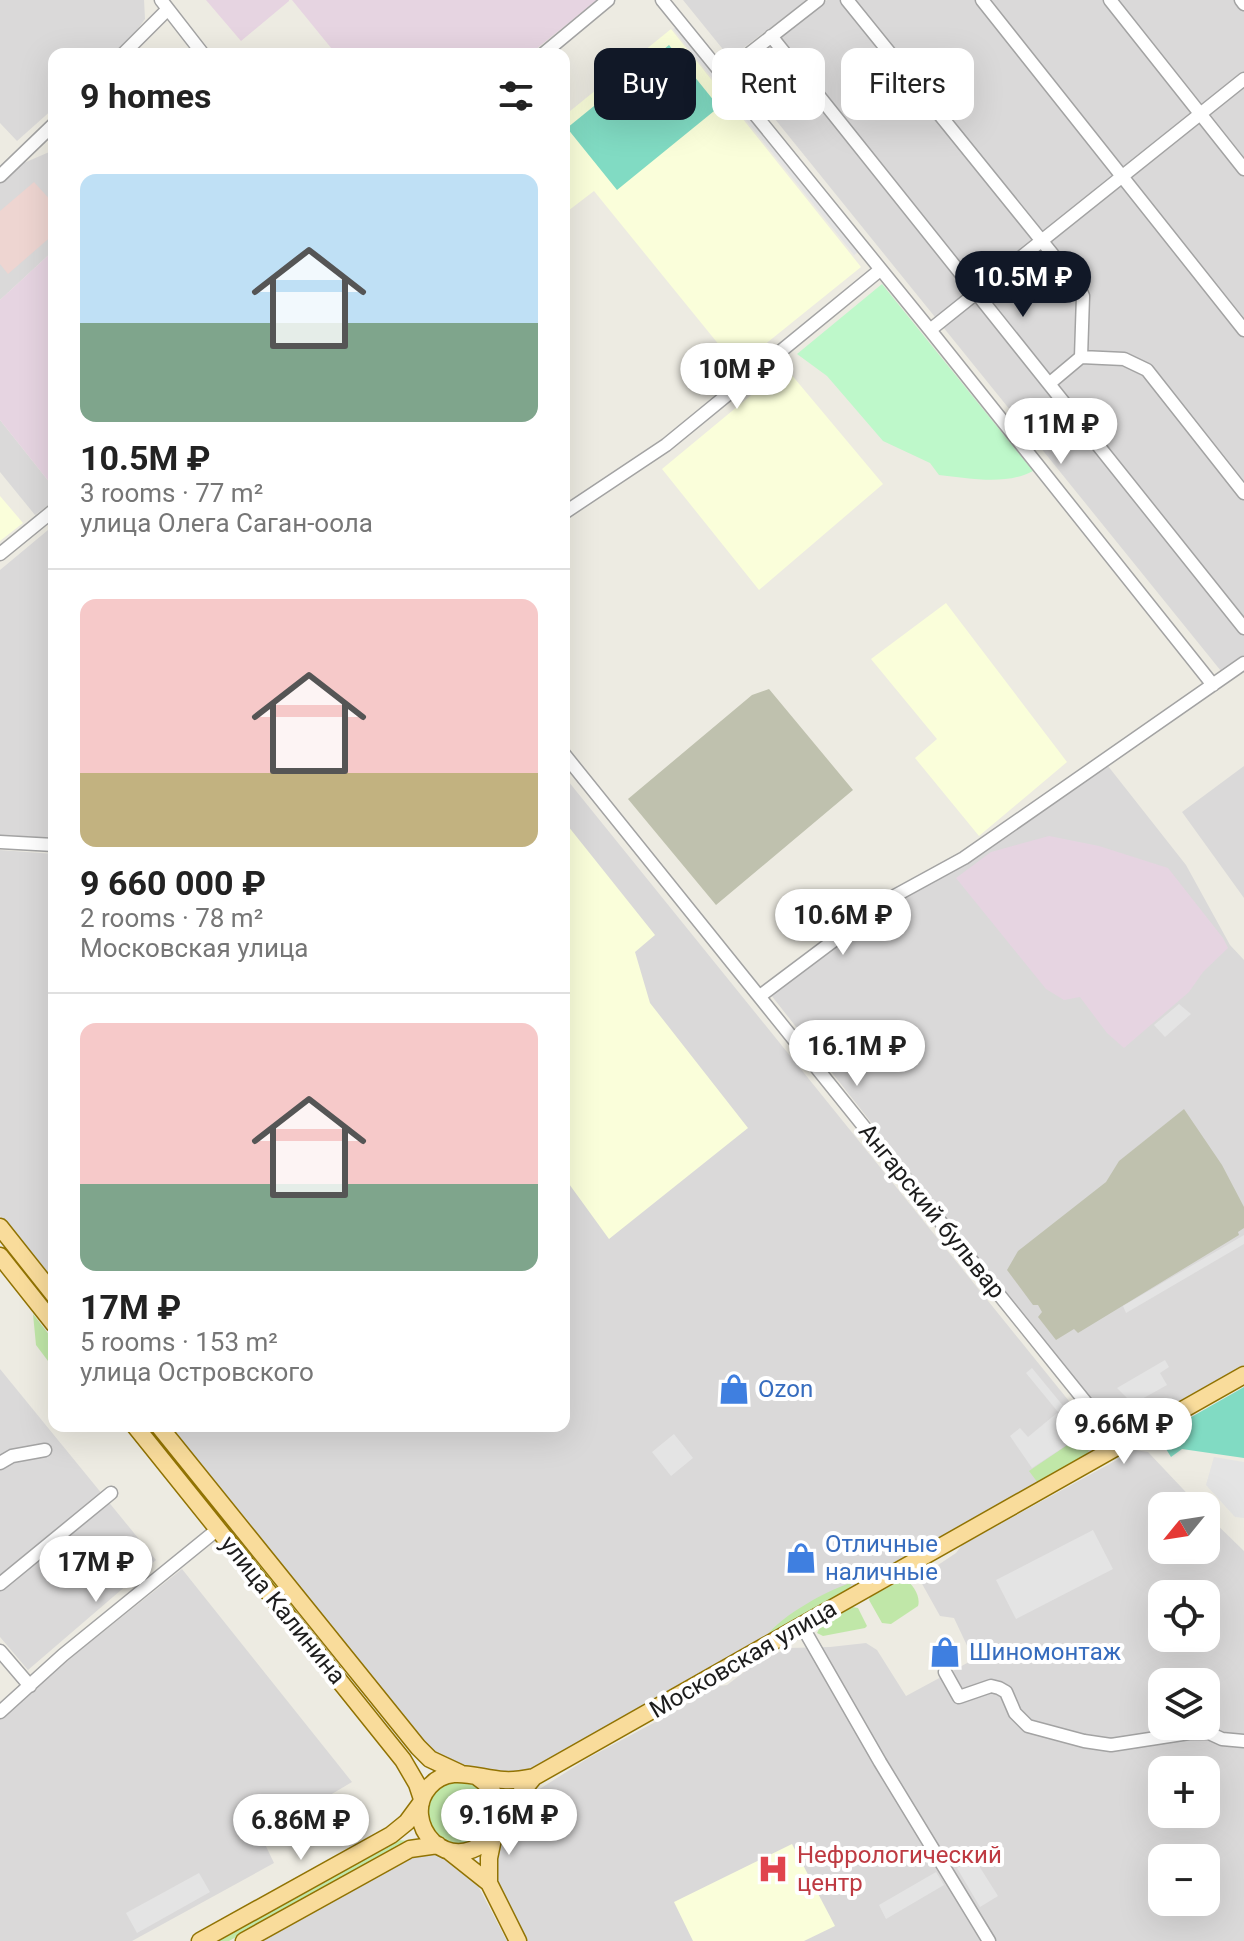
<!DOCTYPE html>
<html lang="en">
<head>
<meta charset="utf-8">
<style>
  :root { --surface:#fff; --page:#f6f6f6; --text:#222; --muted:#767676; --line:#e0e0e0; --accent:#111827 }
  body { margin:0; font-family:Roboto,sans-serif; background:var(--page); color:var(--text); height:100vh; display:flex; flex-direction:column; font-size:30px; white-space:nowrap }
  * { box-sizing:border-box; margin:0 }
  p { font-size:26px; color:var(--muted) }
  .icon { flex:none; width:44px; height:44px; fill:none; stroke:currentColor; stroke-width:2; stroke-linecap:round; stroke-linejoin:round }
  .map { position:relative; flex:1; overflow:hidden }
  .panel { position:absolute; left:48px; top:48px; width:522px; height:1384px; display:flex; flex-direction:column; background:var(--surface); border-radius:16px; box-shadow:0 8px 32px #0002 }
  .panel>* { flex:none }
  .guide { position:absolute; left:594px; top:48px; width:530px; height:72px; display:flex; gap:16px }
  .needle { width:52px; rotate:240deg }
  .controls { position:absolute; left:1148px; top:1492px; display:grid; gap:16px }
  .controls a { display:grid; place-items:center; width:72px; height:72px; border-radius:16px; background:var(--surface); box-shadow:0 8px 32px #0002; font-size:40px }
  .price { position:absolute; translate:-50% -68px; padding:0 18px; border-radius:28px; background:#fff; color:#222; font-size:26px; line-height:52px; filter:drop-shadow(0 2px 4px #0008) }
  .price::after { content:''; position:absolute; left:50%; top:48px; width:24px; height:18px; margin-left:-12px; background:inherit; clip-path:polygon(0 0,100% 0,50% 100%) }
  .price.active { background:var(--accent); color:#fff }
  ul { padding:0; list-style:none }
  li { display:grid; align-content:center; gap:16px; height:424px; padding:0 32px }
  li+li { border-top:2px solid var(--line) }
  li span { display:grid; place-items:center; height:248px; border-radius:16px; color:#555 }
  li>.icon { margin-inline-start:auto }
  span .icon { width:144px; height:144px; fill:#fffc; stroke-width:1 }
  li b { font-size:34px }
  h2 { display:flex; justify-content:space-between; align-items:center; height:96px; padding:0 32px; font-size:34px }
  .chip { padding:0 28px; border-radius:16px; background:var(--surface); box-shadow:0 8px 32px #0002; font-size:28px; line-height:72px }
  .chip.active { background:var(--accent); color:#fff }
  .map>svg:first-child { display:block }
  .residential { fill:#dad9d9; fill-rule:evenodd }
  .commercial { fill:#eed5d1 }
  .industrial { fill:#e6d4e1 }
  .education { fill:#fafeda }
  .construction { fill:#bfc1ae }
  .grass { fill:#c0e7a8 }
  .park { fill:#bef8ca }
  .pitch { fill:#81dbc3 }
  .parking { fill:#e4e4e4 }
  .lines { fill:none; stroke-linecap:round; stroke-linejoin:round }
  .minor-casing { stroke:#a3a3a3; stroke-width:15 }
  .major-casing { stroke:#917303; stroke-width:19 }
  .minor { stroke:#fff; stroke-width:12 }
  .major { stroke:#f9dc9b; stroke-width:16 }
  .labels { text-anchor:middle; stroke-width:8; stroke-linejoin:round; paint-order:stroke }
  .street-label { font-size:24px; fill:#1c1c1c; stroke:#fff }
  .shop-label { font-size:24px; fill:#366cbe; stroke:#fff; text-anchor:start }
  .health-label { font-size:24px; fill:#be3a42; stroke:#fff; text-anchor:start }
</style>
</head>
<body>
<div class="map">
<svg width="1244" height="1941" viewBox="0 0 1244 1941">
  <rect width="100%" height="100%" fill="#edebe2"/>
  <path class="residential" d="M0 0H144L145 19 132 37 113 54H54V108L17 141 0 123Z
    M683 0H807L730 58Z
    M827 0H1244V655L1221 671 737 72Z
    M54 150V250L0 300V182L19 165Z
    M0 420 54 488V501L35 515 0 472Z
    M54 525V838L0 835V570Z
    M1108 766 1186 865 1230 945 1244 960V1365L1136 1426 1117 1424 1103 1414 1002 1289 771 995 871 918 915 889 963 864Z
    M1244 766V898L1182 812Z
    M564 776 1094 1432 1093 1448 1084 1459 529 1771 505 1777 442 1759 415 1736 169 1426H564Z
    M0 850 54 854V1283L0 1216Z
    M0 1369 156 1560 28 1670 0 1637Z
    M1135 1450 1148 1452 1199 1506H1162V1550H1206V1514L1244 1551V1941H523L503 1897 493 1862 505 1827 514 1810 527 1797 590 1757 674 1712 713 1687 727 1685 756 1663 788 1648 830 1647 866 1643 877 1650 906 1696 969 1662 971 1654 954 1618 940 1616 921 1582 926 1567 938 1565 956 1553 962 1545ZM1162 1594H1206V1638H1162ZM1162 1682H1206V1726H1162ZM1162 1770H1206V1814H1162ZM1162 1858H1206V1902H1162Z
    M182 1569 352 1782 261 1836 274 1863 132 1941H0V1719L78 1652Z
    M429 1853 449 1859 477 1884 507 1941H260L412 1856Z"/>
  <path class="commercial" d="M34 182 54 204V234L8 274 0 264V211Z"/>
  <path class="industrial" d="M206 0H289V1L241 41Z
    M292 0H597L530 54H336Z
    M54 250V488L0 420V300Z
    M1049 836 1099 846 1168 868 1223 938 1228 948 1203 972 1189 992 1124 1048 1107 1033 1080 997 1064 1000 1046 989 956 878 991 852Z"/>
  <path class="education" d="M671 29 861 267 737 367 594 191 564 214V116Z
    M785 367 883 484 759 590 662 469Z
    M0 496 23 523 0 541Z
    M946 603 1067 762 979 836 915 758 937 739 871 659Z
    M564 821 655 935 635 952 650 1003 748 1128 609 1239 564 1177Z
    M792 1844 835 1926 804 1941H693L674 1902Z"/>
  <path class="construction" d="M769 689 853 790 716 905 628 799 752 695Z
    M1184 1109 1222 1165 1244 1207V1228L1238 1232 1239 1235 1078 1333 1074 1329 1056 1340 1038 1317 1042 1312 1038 1305H1033L1007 1270 1018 1251 1106 1182 1119 1161Z"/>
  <path class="grass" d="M33 1314 54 1341V1369L36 1345Z
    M140 1426H148L296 1611 291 1614Z
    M1091 1429 1092 1442 1087 1455 1038 1483 1029 1471Z
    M904 1579C913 1583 921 1597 918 1606L891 1624 882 1623 869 1600 870 1597Z
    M850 1583 851 1585 845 1595 762 1643C774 1619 824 1592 850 1583Z
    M852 1607 858 1608 867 1626 865 1628 823 1636 817 1633 820 1627Z
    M427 1813a32 32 0 1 1 64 0a32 32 0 1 1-64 0Z
    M396 1840 410 1841 229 1941H217Z"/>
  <path class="park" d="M882 284 1033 471C1005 486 969 478 939 475L930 463 883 441 827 376 797 354Z"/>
  <path class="pitch" d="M669 45 719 107 617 190 567 128Z
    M1244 1387V1458L1182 1449 1171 1457 1158 1436Z"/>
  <path class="parking" d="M678 26 858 252 854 255 673 29Z
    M1179 1004 1191 1014 1165 1037 1154 1025Z
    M1244 1235V1244L1126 1313 1123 1306Z
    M1165 1360 1169 1367 1160 1373 1167 1385 1133 1404 1117 1388Z
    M1032 1368 1064 1407 1058 1412 1026 1373Z
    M1057 1413 1075 1434 1076 1439 1032 1468 1010 1436 1020 1428 1028 1437Z
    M674 1434 693 1458 671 1476 652 1452Z
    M1214 1457 1244 1462V1518L1235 1517 1206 1485Z
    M1093 1530 1113 1569 1016 1619 996 1580Z
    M974 1858 998 1896 980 1907 957 1868Z
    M936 1872 944 1885 886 1919 879 1905Z
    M199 1873 210 1892 137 1933 126 1913Z"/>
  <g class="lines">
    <defs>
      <path id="minor" d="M161 0 203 54
        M662 0 930 330 1213 685
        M847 0 1079 287 1083 296 1081 357 1124 359 1147 370 1244 493
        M982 0 1244 330
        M1110 0 1244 169
        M1241 0 1244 4
        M771 36 1244 628
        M123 54 168 9
        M543 54 608 0
        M722 75 818 0
        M0 176 54 124
        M930 330 1244 79
        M1050 383 1081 357
        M564 513 666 445 880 270
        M0 554 54 510
        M564 754 1100 1420 1117 1446
        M0 842 54 845
        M760 996 889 899 964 858 1244 663
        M0 1463 12 1456 45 1450
        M0 1584 111 1493
        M802 1626 880 1762 989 1941
        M0 1651 30 1686
        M945 1672 959 1697 991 1686 999 1688 1006 1692 1015 1713 1028 1726 1084 1741 1111 1745 1189 1733H1209L1222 1739 1244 1741
        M0 1712 63 1655 218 1529"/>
      <path id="major" d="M0 1227 54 1295
        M0 1256 54 1324
        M135 1426 403 1760 417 1784 422 1799
        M159 1426 418 1747 430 1759 460 1773
        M476 1776C529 1810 475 1878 433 1842 426 1835 421 1825 420 1815 419 1805 422 1795 429 1787 449 1763 478 1779 504 1780 514 1781 524 1779 534 1777
        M497 1822 534 1777 1244 1375
        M450 1852 489 1883 518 1941
        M489 1883V1858L494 1834
        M200 1941 391 1835 407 1822 421 1803
        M244 1941 410 1849 438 1845"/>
    </defs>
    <use href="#minor" class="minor-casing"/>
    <use href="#major" class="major-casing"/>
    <use href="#minor" class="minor"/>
    <use href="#major" class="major"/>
  </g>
  <defs>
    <symbol id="shop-bare" viewBox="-9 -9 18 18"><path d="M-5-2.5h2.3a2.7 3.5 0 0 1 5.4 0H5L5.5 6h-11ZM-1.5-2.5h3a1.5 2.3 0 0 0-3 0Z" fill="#3f7fe0" stroke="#fff" stroke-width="2.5" paint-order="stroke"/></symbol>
    <symbol id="hospital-bare" viewBox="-9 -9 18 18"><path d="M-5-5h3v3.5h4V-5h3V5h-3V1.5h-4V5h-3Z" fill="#e0444e" stroke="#fff" stroke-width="2.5" paint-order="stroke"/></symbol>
  </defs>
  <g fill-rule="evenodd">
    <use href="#shop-bare" x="712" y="1367" width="44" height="44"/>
    <use href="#shop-bare" x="779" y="1536" width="44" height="44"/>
    <use href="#shop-bare" x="923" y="1630" width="44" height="44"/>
    <use href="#hospital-bare" x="751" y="1847" width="44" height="44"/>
  </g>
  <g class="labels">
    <g class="street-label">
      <text transform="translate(932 1211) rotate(51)" y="8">Ангарский бульвар</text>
      <text transform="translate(283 1610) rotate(51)" y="8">улица Калинина</text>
      <text transform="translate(743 1659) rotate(-30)" y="8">Московская улица</text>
    </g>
    <g class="shop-label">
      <text x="758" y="1397">Ozon</text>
      <text x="825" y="1552">Отличные<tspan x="825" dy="28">наличные</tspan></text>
      <text x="969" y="1660">Шиномонтаж</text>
    </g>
    <g class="health-label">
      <text x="797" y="1863">Нефрологический<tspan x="797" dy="28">центр</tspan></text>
    </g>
  </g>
</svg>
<div class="controls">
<a><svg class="needle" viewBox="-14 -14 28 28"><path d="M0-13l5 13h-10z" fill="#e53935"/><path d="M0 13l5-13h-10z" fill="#767676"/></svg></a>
<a><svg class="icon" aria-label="locate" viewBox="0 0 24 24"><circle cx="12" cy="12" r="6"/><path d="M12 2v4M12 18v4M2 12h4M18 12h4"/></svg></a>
<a><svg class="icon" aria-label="layers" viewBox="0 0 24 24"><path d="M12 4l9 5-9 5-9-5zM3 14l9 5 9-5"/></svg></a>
<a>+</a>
<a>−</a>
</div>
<b class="price active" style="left:1023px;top:319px">10.5M ₽</b>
<b class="price" style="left:737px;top:411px">10M ₽</b>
<b class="price" style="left:1061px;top:466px">11M ₽</b>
<b class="price" style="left:843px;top:957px">10.6M ₽</b>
<b class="price" style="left:857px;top:1088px">16.1M ₽</b>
<b class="price" style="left:1124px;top:1466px">9.66M ₽</b>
<b class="price" style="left:96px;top:1604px">17M ₽</b>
<b class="price" style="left:509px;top:1857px">9.16M ₽</b>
<b class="price" style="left:301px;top:1862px">6.86M ₽</b>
<div class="guide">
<a class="chip active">Buy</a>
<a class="chip">Rent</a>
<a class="chip">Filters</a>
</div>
<section class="panel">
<h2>9 homes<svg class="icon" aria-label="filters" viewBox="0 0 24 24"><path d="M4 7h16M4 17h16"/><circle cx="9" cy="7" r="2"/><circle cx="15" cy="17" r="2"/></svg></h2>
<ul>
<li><span style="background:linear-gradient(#bfe0f5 60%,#7fa58c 0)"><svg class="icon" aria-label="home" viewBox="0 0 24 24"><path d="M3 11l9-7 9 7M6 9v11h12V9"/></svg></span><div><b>10.5M ₽</b><p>3 rooms · 77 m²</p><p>улица Олега Саган-оола</p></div></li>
<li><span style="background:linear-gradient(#f6c9c9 70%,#c2b280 0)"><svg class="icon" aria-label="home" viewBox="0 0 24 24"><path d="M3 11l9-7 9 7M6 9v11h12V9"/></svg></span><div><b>9 660 000 ₽</b><p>2 rooms · 78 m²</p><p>Московская улица</p></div></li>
<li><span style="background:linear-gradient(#f6c9c9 65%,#7fa58c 0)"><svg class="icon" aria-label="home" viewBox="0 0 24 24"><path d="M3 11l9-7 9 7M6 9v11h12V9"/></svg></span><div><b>17M ₽</b><p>5 rooms · 153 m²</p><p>улица Островского</p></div></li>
</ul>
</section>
</div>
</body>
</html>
